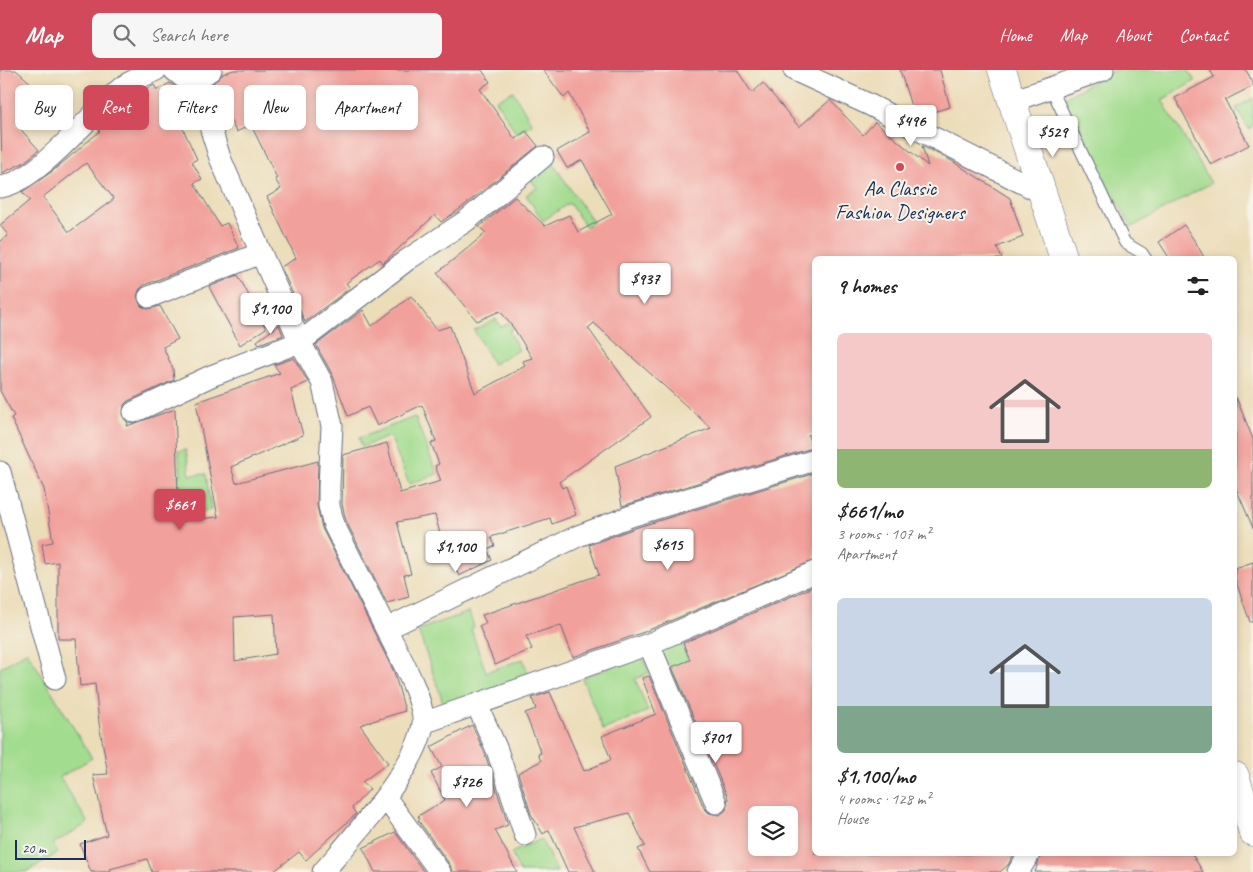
<!DOCTYPE html>
<html lang="en">
<head>
<meta charset="utf-8">
<style>
  :root { --surface:#fff; --page:#f6f6f6; --text:#222; --muted:#767676; --accent:#d1495b }
  body { margin:0; font-family:Caveat,sans-serif; background:var(--page); color:var(--text); height:100vh; display:flex; flex-direction:column; font-size:19px; white-space:nowrap }
  * { box-sizing:border-box; margin:0 }
  p { font-size:16px; color:var(--muted) }
  .icon { flex:none; width:28px; height:28px; fill:none; stroke:currentColor; stroke-width:2; stroke-linecap:round; stroke-linejoin:round }
  .map { position:relative; flex:1; overflow:hidden }
  .details { position:absolute; left:812px; top:186px; width:425px; height:600px; display:flex; flex-direction:column; background:var(--surface); border-radius:8px; box-shadow:0 2px 8px #0003 }
  .details>* { flex:none }
  .guide { position:absolute; left:15px; top:15px; width:475px; height:45px; display:flex; gap:10px }
  .controls { position:absolute; left:748px; top:736px; display:grid; gap:10px }
  .controls a { display:grid; place-items:center; width:50px; height:50px; border-radius:8px; background:var(--surface); box-shadow:0 2px 8px #0003; font-size:25px }
  .scale { position:absolute; left:15px; bottom:12px; width:71px; box-sizing:border-box; padding-left:5px; border:2px solid #1b2f5e; border-top:0; font-size:14px; line-height:18px; white-space:nowrap; color:#1b2f5e; -webkit-text-stroke:4px #f7f3e8; paint-order:stroke }
  .price { position:absolute; translate:-50% -42px; padding:0 11px; border-radius:5px; background:#fff; color:#222; font-size:16px; line-height:32px; filter:drop-shadow(0 1px 2px #0008) }
  .price::after { content:''; position:absolute; left:50%; top:30px; width:15px; height:11px; margin-left:-8px; background:inherit; clip-path:polygon(0 0,100% 0,50% 100%) }
  .price.active { background:var(--accent); color:#fff }
  ul { padding:0; list-style:none }
  li { display:grid; align-content:center; gap:10px; height:265px; padding:0 25px }
  li span { display:grid; place-items:center; height:155px; border-radius:8px; color:#555 }
  li>.icon { margin-inline-start:auto }
  span .icon { width:90px; height:90px; fill:#fffc; stroke-width:1 }
  li b { font-size:21px }
  h2 { display:flex; justify-content:space-between; align-items:center; height:60px; padding:0 25px; font-size:21px }
  .chip { padding:0 18px; border-radius:8px; background:var(--surface); box-shadow:0 2px 8px #0003; font-size:18px; line-height:45px }
  .chip.active { background:var(--accent); color:#fff }
  header { display:flex; align-items:center; gap:30px; box-sizing:border-box; height:70px; padding:0 25px; background:var(--accent); color:#fff }
  header strong { font-size:24px }
  nav { display:flex; gap:28px; margin-inline-start:auto; font-size:18px }
  .search { width:350px; height:45px; background:var(--page); display:flex; align-items:center; gap:12px; box-sizing:border-box; padding:0 18px; border-radius:8px; color:var(--muted); font-size:19px }
  .map>svg:first-child { display:block }
  .green { fill:#a2dc8e; stroke:#5e8676 }
  .building { fill:#f2a09b; fill-rule:evenodd }
  .lines { fill:none; stroke-linecap:round; stroke-linejoin:round }
  .lane-casing { stroke:#646c7e; stroke-width:13 }
  .street-casing { stroke:#646c7e; stroke-width:23 }
  .secondary-casing { stroke:#646c7e; stroke-width:29 }
  .lane { stroke:#fff; stroke-width:11 }
  .street { stroke:#fff; stroke-width:21 }
  .secondary { stroke:#fff; stroke-width:28 }
  .poi-dot { fill:#d1495b; stroke:#f7f3e8; stroke-width:2 }
  .labels { text-anchor:middle; stroke-width:4; stroke-linejoin:round; paint-order:stroke }
  .poi-label { font-size:21px; fill:#1b2f5e; stroke:#f7f3e8 }
</style>
</head>
<body>
<header>
<strong>Map</strong>
<div class="search"><svg class="icon" aria-label="search" viewBox="0 0 24 24"><circle cx="10" cy="10" r="6"/><path d="M15 15l6 6"/></svg>Search here</div>
<nav><a>Home</a><a>Map</a><a>About</a><a>Contact</a></nav>
</header>
<div class="map">
<svg width="1253" height="802" viewBox="0 0 1253 802">
  <rect width="100%" height="100%" fill="#f7f3e8"/>
  <filter id="ink" filterUnits="userSpaceOnUse"><feTurbulence type="fractalNoise" baseFrequency=".02" numOctaves="2"/><feDisplacementMap in="SourceGraphic" scale="10" xChannelSelector="R" yChannelSelector="G"/><feConvolveMatrix kernelMatrix="1 2 1 2 8 2 1 2 1" color-interpolation-filters="sRGB"/></filter>
  <filter id="wash" filterUnits="userSpaceOnUse"><feTurbulence type="fractalNoise" baseFrequency=".0096" numOctaves="4" result="noise"/><feDisplacementMap in="SourceGraphic" scale="20" xChannelSelector="R" yChannelSelector="G"/><feGaussianBlur stdDeviation="1.12" result="paint"/><feColorMatrix in="noise" values="0 0 0 0 0 0 0 0 0 0 0 0 0 0 0 0 0 1.4 0 .05"/><feComposite in="paint" operator="in"/></filter>
  <g filter="url(#wash)">
    <rect width="100%" height="100%" fill="#ecddb9"/>
    <path class="green" d="M1114 0H1188L1195 11 1162 30 1211 113 1132 157 1059 31Z
      M513 21 532 54 516 63 496 30Z
      M1253 28V56L1249 59 1236 38Z
      M552 92 593 152 586 157 569 133 543 151 526 125 537 118 529 107Z
      M496 249 501 257 514 250 518 255 509 261 519 280 493 294 474 260Z
      M415 347 437 404 409 414 390 366 362 377 359 368Z
      M186 380 190 405 206 404 211 440 184 444 182 429 166 431 162 408 181 405 178 381Z
      M469 542 474 557 471 559 486 602 523 589 530 608 445 638 418 560Z
      M736 543 739 552 682 575 697 612 680 619 670 595 661 598 652 577Z
      M27 581 92 688 60 707 88 753 53 774 58 783 26 802H0V598Z
      M641 584 649 603 635 609 648 641 603 660 582 608Z
      M541 769 557 802H520L511 783Z"/>
    <g id="blocks">
      <path class="building" d="M0 0H16L43 24 16 54 39 80 23 93 2 103Z
        M233 0H482L490 12 480 19 515 69 526 61 538 76 460 139 441 152 435 145 383 193 380 189 346 213 350 218 305 252 281 197 296 188 267 127 281 119 275 109 277 108 251 55 236 62 221 30 218 31 216 27 212 29 207 18 223 4Z
        M543 0H737L752 23 763 13 799 57 830 30 863 65 875 52 928 96 922 76 952 91 1010 128 1023 167 997 177 1002 189H815V363L808 365 812 378 622 436 615 396 711 358 594 253 588 258 651 347 559 412 562 418 566 416 576 445 552 454 550 448 491 467 495 476 487 479 492 490 459 506 442 471 435 445 397 452 411 504 404 505 409 527 387 533 346 451 342 434 343 385 387 373 400 423 441 411 435 396 439 394 431 373 436 371 422 335 377 356 368 337 348 346 333 306 316 275 363 240 372 256 411 226 437 260 450 256 475 323 525 296 523 291 532 288 515 260 500 241 477 251 437 203 486 163 479 157 515 127 545 156 569 145 578 162 612 144 582 90 567 98 557 81 590 62 569 23 564 28Z
        M900 0H940L950 37 919 46 913 43Z
        M1210 0H1246L1253 13V16L1225 30 1249 75 1211 95 1175 28 1214 7Z
        M170 13 181 22 190 42 178 48 197 89 192 92 202 109 194 113 220 156 227 153 239 178 144 215 139 220 137 226 141 236 148 239 160 236 178 269 163 277 173 299 174 310 128 331 124 335 123 347 128 353 127 356 175 339 179 451 218 447 196 332 280 303 274 295 294 288 308 312 291 320 303 365 231 397 236 413 318 391 317 436 322 458 394 602 405 641 360 655 388 693 362 712 370 719 352 738 356 744 306 790 299 782 273 802H152L147 789 110 799 111 802H91L80 774 107 765 93 705 108 704 99 653 95 614 80 616 76 569H58V492L45 494 42 474 53 472 44 419 11 348 14 346 0 321V172L8 165 0 155 30 130 22 122 54 100 100 61 97 58 129 28 154 15 157 20ZM86 93 114 129 69 162 43 127ZM274 544 276 584 235 591 234 547Z
        M1184 155 1196 173 1205 189H1170L1159 172Z
        M238 205 266 258 240 275 209 217Z
        M279 255 283 265 259 274 257 271Z
        M1236 327 1253 369V458L1235 416Z
        M815 403V490L644 562 573 587 561 555 526 566 532 579 495 595 479 556 486 553 482 545 599 505 589 475 635 458Z
        M1253 492V552H1250L1235 509V498Z
        M815 516V784H1014L1008 795 1000 802H650L638 779 645 776 629 743 574 757 595 802H568L549 760 543 764 531 744 518 703 541 691 538 684 541 683 525 643 536 639 532 628 550 622 584 701 611 690 602 666 656 644 642 608 649 606 704 738 709 743 720 745 726 740 728 728 672 597 690 590 683 573ZM756 745H789V778H756Z
        M472 655 485 684 508 755 495 760 517 802H452L450 795 418 750 420 749 418 746 445 730 431 703 442 697 431 677Z
        M395 762 424 802H375L363 778Z
        M1041 784H1192L1203 802H1035Z"/>
    </g>
  </g>
  <g filter="url(#ink)">
    <use href="#blocks" fill-opacity="0" stroke="#646c7e" stroke-width="1"/>
    <g class="lines">
      <defs>
        <path id="lane" d="M1051 18 1125 173 1142 183 1146 189"/>
        <path id="street" d="M174 0 191 14 208 50 220 88 261 183 300 272 322 312 332 356 329 416V436L334 455 386 559
          M794 0 868 34 1042 123
          M191 14 211 0
          M1012 31 1103 0
          M0 117C36 113 92 42 121 18 131 10 145 6 156 0
          M149 227 261 183
          M134 342 211 306 300 272 407 190 466 151 543 87
          M0 402 55 609
          M649 574 716 733
          M477 635 497 680 525 765
          M423 653 649 574 815 502
          M385 727 440 802
          M323 802C352 768 417 698 423 654 426 632 396 579 386 559L578 466 631 446 815 390
          M1018 802 1029 784"/>
        <path id="secondary" d="M1002 0 1064 189
          M1235 706 1253 762"/>
      </defs>
      <use href="#lane" class="lane-casing"/>
      <use href="#street" class="street-casing"/>
      <use href="#secondary" class="secondary-casing"/>
      <use href="#lane" class="lane"/>
      <use href="#street" class="street"/>
      <use href="#secondary" class="secondary"/>
    </g>
  </g>
  <circle class="poi-dot" cx="900" cy="97" r="5"/>
  <g class="labels">
    <g class="poi-label">
      <text x="900" y="125">Aa Classic<tspan x="900" dy="24">Fashion Designers</tspan></text>
    </g>
  </g>
</svg>
<div class="controls">
<a><svg class="icon" aria-label="layers" viewBox="0 0 24 24"><path d="M12 4l9 5-9 5-9-5zM3 14l9 5 9-5"/></svg></a>
</div>
<div class="scale">20 m</div>
<b class="price" style="left:911px;top:77px">$496</b>
<b class="price" style="left:1053px;top:88px">$529</b>
<b class="price" style="left:645px;top:235px">$937</b>
<b class="price" style="left:271px;top:265px">$1,100</b>
<b class="price active" style="left:180px;top:461px">$661</b>
<b class="price" style="left:668px;top:501px">$615</b>
<b class="price" style="left:456px;top:503px">$1,100</b>
<b class="price" style="left:716px;top:694px">$701</b>
<b class="price" style="left:467px;top:738px">$726</b>
<div class="guide">
<a class="chip">Buy</a>
<a class="chip active">Rent</a>
<a class="chip">Filters</a>
<a class="chip">New</a>
<a class="chip">Apartment</a>
</div>
<section class="details">
<h2>9 homes<svg class="icon" aria-label="filters" viewBox="0 0 24 24"><path d="M4 7h16M4 17h16"/><circle cx="9" cy="7" r="2"/><circle cx="15" cy="17" r="2"/></svg></h2>
<ul>
<li><span style="background:linear-gradient(#f6c9c9 75%,#8fb573 0)"><svg class="icon" aria-label="home" viewBox="0 0 24 24"><path d="M3 11l9-7 9 7M6 9v11h12V9"/></svg></span><div><b>$661/mo</b><p>3 rooms · 107 m²</p><p>Apartment</p></div></li>
<li><span style="background:linear-gradient(#c9d6e8 70%,#7fa58c 0)"><svg class="icon" aria-label="home" viewBox="0 0 24 24"><path d="M3 11l9-7 9 7M6 9v11h12V9"/></svg></span><div><b>$1,100/mo</b><p>4 rooms · 128 m²</p><p>House</p></div></li>
</ul>
</section>
</div>
</body>
</html>
